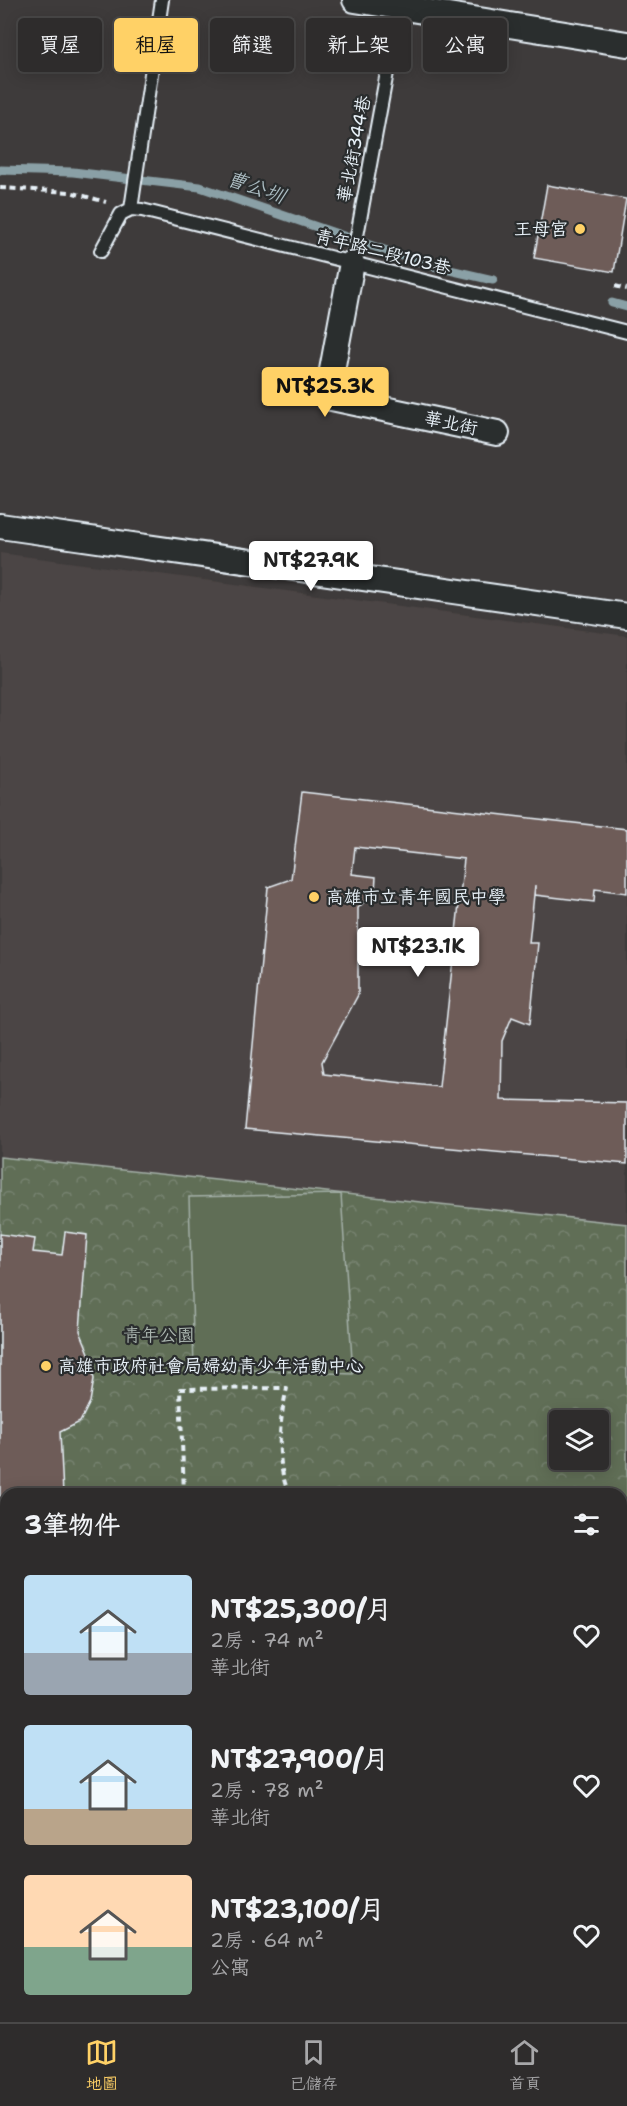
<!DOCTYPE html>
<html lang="zh-TW">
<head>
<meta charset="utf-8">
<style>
  :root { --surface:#2e2c2c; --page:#3a3838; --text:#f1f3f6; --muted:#a7a7a9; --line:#494848; --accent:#ffd166 }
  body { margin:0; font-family:"Shantell Sans","LXGW WenKai TC",sans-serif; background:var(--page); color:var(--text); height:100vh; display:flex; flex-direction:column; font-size:22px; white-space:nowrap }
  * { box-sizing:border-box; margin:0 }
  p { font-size:20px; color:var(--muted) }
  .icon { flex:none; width:33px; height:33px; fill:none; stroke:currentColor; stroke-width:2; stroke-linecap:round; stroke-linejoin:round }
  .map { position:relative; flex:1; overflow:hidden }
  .drawer { position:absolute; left:0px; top:1488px; width:627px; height:534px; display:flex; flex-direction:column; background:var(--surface); border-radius:18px 18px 0 0; box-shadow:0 3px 15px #0003,0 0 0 2px var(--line) }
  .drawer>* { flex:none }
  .top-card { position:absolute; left:18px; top:18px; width:591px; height:54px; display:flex; gap:12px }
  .controls { position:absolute; left:549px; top:1410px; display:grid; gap:12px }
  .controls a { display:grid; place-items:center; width:60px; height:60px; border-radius:6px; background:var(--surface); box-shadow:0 3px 15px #0003,0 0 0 2px var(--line); font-size:30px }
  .price { position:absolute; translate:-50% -51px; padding:0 14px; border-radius:6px; background:#fff; color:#222; font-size:20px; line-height:39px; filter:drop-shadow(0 2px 3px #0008) }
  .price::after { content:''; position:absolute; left:50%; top:36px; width:18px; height:14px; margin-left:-9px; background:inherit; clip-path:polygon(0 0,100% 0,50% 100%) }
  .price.active { background:var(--accent); color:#111 }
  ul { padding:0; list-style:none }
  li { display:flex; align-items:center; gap:18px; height:150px; padding:0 24px }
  li span { display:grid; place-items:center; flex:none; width:168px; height:120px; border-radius:6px; color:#555 }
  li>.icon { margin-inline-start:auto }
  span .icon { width:72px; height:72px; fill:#fffc; stroke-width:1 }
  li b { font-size:26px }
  h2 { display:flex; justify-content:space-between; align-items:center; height:72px; padding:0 24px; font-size:26px }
  .pill { padding:0 21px; border-radius:6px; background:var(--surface); box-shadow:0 3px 15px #0003,0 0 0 2px var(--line); font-size:21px; line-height:54px }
  .pill.active { background:var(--accent); color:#111 }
  .tabs { display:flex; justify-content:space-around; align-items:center; height:84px; border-top:2px solid var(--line); background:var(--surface); font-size:16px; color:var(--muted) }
  .tabs a { display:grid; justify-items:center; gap:3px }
  .tabs .active { color:var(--accent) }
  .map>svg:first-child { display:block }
  .built { fill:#4c4544 }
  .forest { fill:url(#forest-crowns); stroke:#a4b0a8; stroke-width:1.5; fill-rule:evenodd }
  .pitch { fill:#606e57; stroke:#a4b0a8; stroke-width:1.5 }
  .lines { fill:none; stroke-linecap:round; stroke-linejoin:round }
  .stream { stroke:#8aa0a6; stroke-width:9 }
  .building { fill:#6e5c58; stroke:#e8f1f8; stroke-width:1.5; fill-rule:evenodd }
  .service-casing { stroke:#e8f1f8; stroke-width:16 }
  .minor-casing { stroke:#e8f1f8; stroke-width:28 }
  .tertiary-casing { stroke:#e8f1f8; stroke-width:34 }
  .path { stroke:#e8f1f8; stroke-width:4; stroke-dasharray:6 4.5; stroke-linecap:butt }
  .service { stroke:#2a2d2e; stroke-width:12 }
  .minor { stroke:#2a2d2e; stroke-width:24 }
  .tertiary { stroke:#2a2d2e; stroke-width:30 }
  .poi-dot { fill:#ffd166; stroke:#2a2d2e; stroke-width:2 }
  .labels { text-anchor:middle; stroke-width:4.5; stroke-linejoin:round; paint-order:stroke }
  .street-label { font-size:18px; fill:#e8f1f8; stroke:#2a2d2e }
  .poi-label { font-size:18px; fill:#e8f1f8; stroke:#2a2d2e; text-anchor:start }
  .park-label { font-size:18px; fill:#abb6b0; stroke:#2a2d2e }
  .water-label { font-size:20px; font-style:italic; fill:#aabbc1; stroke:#2a2d2e }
</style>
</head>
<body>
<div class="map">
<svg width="627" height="2022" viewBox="0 0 627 2022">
  <defs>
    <pattern id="forest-crowns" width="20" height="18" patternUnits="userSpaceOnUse" patternTransform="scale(1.5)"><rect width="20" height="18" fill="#606e57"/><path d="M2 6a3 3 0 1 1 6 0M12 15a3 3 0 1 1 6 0" fill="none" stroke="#778370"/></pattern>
  </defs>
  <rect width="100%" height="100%" fill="#3e3b3b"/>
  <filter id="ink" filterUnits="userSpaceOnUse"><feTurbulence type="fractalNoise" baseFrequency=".0167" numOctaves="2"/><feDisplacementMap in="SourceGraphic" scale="12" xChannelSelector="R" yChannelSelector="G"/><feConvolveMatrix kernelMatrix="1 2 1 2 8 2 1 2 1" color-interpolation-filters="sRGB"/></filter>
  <g filter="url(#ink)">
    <path class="built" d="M0 553 627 636V1224L0 1157Z
      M0 1816H6V2016H621V1819L627 1820V2022H0Z"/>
    <path class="forest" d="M0 1157 627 1224V1752H621V1494H6V1750H0ZM560 1420H598V1460H560Z"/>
    <path class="pitch" d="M341 1194 353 1374 194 1368 189 1197Z"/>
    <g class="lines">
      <path class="stream" d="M0 170 73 172 200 187 428 265 493 280
        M612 303 627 307"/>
    </g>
    <path class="building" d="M547 185 626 199 614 272 534 258Z
      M302 792 627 829V893L595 889 594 902 535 895V885L529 943H538L530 1024 512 1017 502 1041 501 1100 627 1103V1164L245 1129 268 887 291 879ZM355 847 464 859 439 1087 324 1074 322 1062 358 995V908L375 891 376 877 352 874Z
      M65 1232 87 1235 80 1331 89 1353 94 1379 90 1402 80 1422 60 1432 63 1494H6V1513H0V1234L35 1239 33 1252 62 1255Z
      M110 2016H369V2022H110Z"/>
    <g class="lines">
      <defs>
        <path id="service" d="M131 209 142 210 627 332
          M131 209 162 0
          M101 251 121 214 131 209
          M352 263 399 7"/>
        <path id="minor" d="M355 0 627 44
          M352 263 327 397 497 433
          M0 526 627 616
          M52 2016V2022"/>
        <path id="tertiary" d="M0 1787H6
          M621 1788H627"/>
      </defs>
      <use href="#service" class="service-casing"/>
      <use href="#minor" class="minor-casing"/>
      <use href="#tertiary" class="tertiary-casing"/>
      <path class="path" d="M0 188 70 192 106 202
        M615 286 627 289
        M184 1494 180 1389 287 1388C279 1422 275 1461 289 1494
        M621 1560 627 1563
        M0 1579 6 1581
        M621 1718H627
        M0 1723H6"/>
      <use href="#service" class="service"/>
      <use href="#minor" class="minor"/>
      <use href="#tertiary" class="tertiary"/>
    </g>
  </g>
  <g class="poi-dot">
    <circle cx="580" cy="229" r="6"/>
    <circle cx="314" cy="897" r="6"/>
    <circle cx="46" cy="1366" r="6"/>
  </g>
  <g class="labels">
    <g class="street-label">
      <text transform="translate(354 149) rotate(-79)" y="6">華北街344巷</text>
      <text transform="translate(383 252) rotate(14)" y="6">青年路二段103巷</text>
      <text transform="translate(451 423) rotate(12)" y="6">華北街</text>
    </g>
    <g class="poi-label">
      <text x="568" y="235" text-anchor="end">王母宮</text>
      <text x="326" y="903">高雄市立青年國民中學</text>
      <text x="58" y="1372">高雄市政府社會局婦幼青少年活動中心</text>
    </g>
    <g class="park-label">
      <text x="159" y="1341">青年公園</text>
    </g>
    <g class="water-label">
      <text transform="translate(256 187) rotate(19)" y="7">曹公圳</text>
    </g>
  </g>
</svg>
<div class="controls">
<a><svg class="icon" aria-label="layers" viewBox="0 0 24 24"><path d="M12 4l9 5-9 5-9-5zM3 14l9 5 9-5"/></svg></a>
</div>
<b class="price active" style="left:325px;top:418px">NT$25.3K</b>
<b class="price" style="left:311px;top:592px">NT$27.9K</b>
<b class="price" style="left:418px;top:978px">NT$23.1K</b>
<div class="top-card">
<a class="pill">買屋</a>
<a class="pill active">租屋</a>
<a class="pill">篩選</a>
<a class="pill">新上架</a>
<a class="pill">公寓</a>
</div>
<section class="drawer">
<h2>3筆物件<svg class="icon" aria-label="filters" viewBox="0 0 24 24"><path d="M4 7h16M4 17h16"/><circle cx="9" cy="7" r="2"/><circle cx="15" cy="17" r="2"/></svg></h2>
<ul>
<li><span style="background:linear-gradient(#bfe0f5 65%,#9aa5b1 0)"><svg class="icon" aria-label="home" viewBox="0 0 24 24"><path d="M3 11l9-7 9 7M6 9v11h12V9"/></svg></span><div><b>NT$25,300/月</b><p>2房 · 74 m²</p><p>華北街</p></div><svg class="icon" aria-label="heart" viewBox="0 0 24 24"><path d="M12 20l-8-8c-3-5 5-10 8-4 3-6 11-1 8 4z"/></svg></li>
<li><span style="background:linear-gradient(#bfe0f5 70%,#b9a48a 0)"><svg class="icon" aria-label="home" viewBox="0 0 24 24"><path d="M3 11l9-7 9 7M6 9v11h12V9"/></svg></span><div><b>NT$27,900/月</b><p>2房 · 78 m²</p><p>華北街</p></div><svg class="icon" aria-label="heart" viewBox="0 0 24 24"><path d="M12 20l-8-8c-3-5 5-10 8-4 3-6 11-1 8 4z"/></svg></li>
<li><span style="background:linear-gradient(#ffd9b3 60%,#7fa58c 0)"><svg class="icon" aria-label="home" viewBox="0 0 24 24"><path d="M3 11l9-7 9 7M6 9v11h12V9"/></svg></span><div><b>NT$23,100/月</b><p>2房 · 64 m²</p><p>公寓</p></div><svg class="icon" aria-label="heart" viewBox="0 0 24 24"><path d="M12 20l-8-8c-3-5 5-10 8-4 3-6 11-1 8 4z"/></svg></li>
</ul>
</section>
</div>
<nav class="tabs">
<a class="active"><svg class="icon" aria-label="map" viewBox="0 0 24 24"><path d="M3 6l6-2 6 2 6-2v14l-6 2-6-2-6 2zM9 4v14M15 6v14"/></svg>地圖</a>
<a><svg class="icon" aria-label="saved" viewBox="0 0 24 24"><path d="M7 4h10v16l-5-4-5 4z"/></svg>已儲存</a>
<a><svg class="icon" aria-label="home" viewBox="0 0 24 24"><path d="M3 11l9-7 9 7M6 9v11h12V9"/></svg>首頁</a>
</nav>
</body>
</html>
